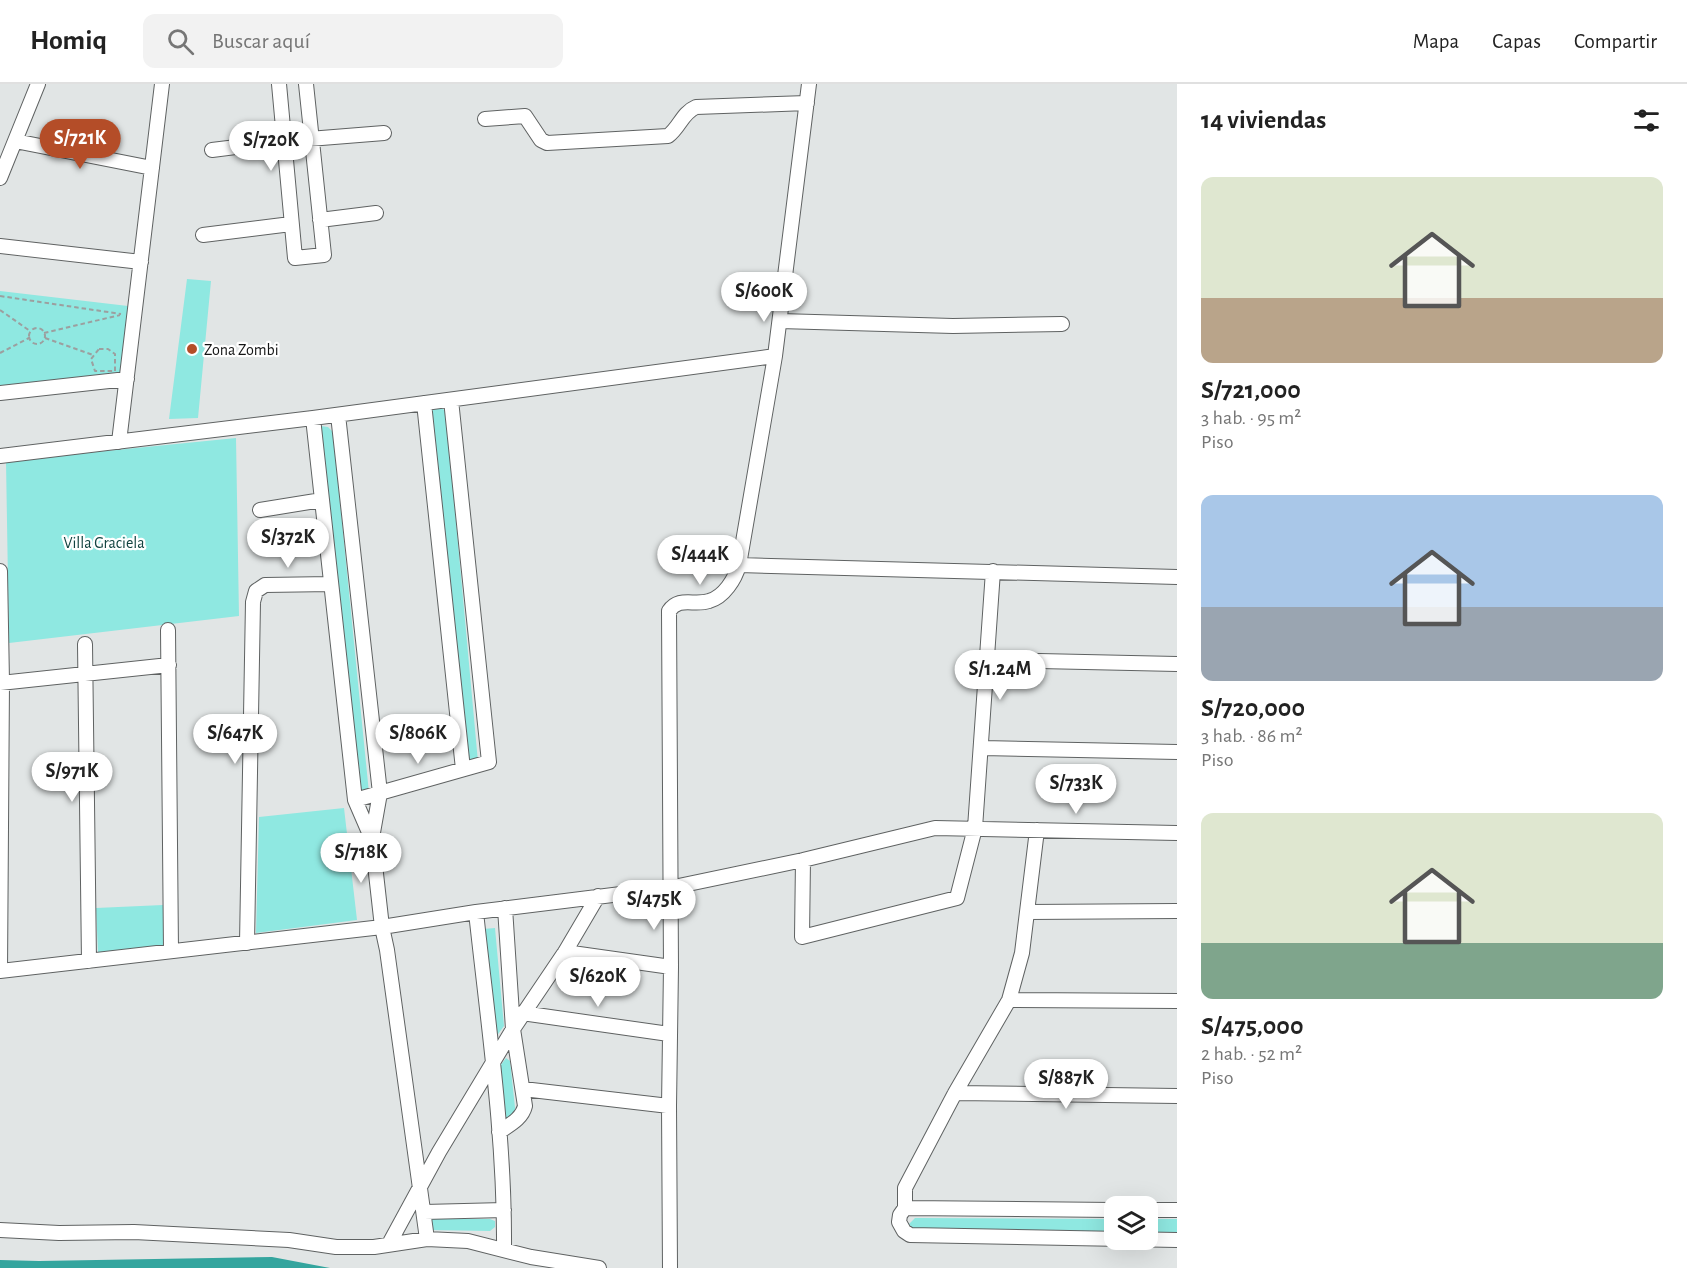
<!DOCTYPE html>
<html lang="es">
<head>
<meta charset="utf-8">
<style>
  :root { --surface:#fff; --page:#f2f2f2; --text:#222; --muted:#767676; --line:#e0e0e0; --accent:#b44d28 }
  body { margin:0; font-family:"Alegreya Sans",sans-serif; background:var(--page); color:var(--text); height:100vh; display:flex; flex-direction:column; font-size:22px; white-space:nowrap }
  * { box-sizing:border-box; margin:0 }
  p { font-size:20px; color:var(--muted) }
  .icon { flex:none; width:33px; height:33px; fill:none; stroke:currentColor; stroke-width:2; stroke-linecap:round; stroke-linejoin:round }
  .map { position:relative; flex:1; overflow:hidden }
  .side { display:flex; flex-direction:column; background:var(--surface); width:510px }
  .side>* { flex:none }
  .fabs { position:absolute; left:1104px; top:1112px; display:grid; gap:12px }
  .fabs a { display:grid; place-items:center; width:54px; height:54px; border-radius:12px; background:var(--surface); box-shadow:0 6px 24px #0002; font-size:30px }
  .price { position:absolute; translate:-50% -51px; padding:0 14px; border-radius:21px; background:#fff; color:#222; font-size:20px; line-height:39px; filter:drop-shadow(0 2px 3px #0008) }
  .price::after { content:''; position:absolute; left:50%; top:36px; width:18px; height:14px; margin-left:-9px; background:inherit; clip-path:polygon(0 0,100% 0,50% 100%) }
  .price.active { background:var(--accent); color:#fff }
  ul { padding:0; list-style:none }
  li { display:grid; align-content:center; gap:12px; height:318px; padding:0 24px }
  li span { display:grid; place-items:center; height:186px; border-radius:12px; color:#555 }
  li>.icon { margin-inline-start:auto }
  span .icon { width:108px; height:108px; fill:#fffc; stroke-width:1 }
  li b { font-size:26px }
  h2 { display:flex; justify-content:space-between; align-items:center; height:72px; padding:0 24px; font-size:26px }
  header { display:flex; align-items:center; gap:36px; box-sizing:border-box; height:84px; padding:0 30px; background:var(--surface); border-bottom:2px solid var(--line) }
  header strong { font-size:28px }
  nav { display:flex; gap:33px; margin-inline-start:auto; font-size:21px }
  .search { width:420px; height:54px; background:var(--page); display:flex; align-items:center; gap:15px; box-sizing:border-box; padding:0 21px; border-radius:12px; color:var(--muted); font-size:22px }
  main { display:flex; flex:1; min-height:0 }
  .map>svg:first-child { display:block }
  .green { fill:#8fe8e1 }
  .water { fill:#34a59e }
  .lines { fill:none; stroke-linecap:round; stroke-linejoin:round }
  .minor-casing { stroke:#5f6262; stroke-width:16 }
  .path { stroke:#9c9f9f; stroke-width:2; stroke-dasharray:4.5 3; stroke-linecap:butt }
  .minor { stroke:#fff; stroke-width:14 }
  .poi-dot { fill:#b44d28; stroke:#fff; stroke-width:2 }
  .labels { text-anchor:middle; stroke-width:4.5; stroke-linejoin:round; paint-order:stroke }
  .poi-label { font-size:16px; fill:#151616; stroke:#fff; text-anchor:start }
  .park-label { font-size:16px; fill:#124340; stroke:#fff }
</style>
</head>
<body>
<header>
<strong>Homiq</strong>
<div class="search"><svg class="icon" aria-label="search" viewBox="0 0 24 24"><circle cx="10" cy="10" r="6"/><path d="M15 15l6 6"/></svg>Buscar aquí</div>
<nav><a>Mapa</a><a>Capas</a><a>Compartir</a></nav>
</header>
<main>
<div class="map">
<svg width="1177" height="1184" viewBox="0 0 1177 1184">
  <rect width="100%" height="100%" fill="#e1e5e5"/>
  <path class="green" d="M187 195 211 197 198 334 169 335Z
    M0 207 128 222 121 288 0 302Z
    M434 323 442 324 446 328 478 678 467 682 431 328Z
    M321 342 328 343 333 348 369 709 358 713 318 348Z
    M236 354 239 532 9 559 6 377Z
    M344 724 357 836 256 849 259 733Z
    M163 821 165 865 98 868 96 824Z
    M495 844 504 942 493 957 483 845Z
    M506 974 510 977 516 1033 506 1035 500 982Z
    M915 1134 1114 1135V1149L911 1146 909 1140Z
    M428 1135H490L495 1137V1143L490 1147 428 1146Z
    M1148 1135H1177V1149H1148Z"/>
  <path class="water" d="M272 1173 330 1184H0V1176L39 1177Z"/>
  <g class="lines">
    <defs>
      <path id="minor" d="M279 0 295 174 324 171 306 0
        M485 35 525 32 541 56 547 59 668 52C680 43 682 29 696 23L807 19
        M15 57 152 84
        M212 66 284 57 384 49
        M0 94 38 0
        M320 136 376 129
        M203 151 291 140
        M0 162 141 178
        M780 237 953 242 1062 240
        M0 309 127 295
        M424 319 463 685
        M338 331 380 709 372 754 382 843 387 866 427 1155
        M313 334 355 716 371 753
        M119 358 162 0
        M0 372 313 334 775 272
        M260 426 322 416
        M739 481 1177 493
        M0 487 2 598 0 887 382 843 476 828 669 804 803 776 935 744 1177 749
        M168 546 171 867
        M85 560 89 877
        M987 576 1177 580
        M0 599 169 581
        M982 664 1177 668
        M355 716 489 678 451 316
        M1037 746 1022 869 1009 916 955 1009 905 1104V1124L900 1131 899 1138 904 1147 910 1151 1177 1156
        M803 776 802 853 957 814 975 744 993 487
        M476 828C488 940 505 1052 504 1165
        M1028 828 1177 827
        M247 859 253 518 256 507 265 501 331 500
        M565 868 671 883
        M1009 916 1177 917
        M522 929 669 950
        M523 1005 669 1022
        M955 1009 1177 1012
        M499 1048C509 1041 522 1035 525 1022L513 945 505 824
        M905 1124 1114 1126
        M1148 1126H1177
        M424 1128 504 1126
        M0 1146 59 1149 134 1148 289 1156 336 1163H374L427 1155 468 1157 531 1173 599 1184
        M389 1160 439 1068 513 945 565 868 598 812
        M670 1184 669 1022 671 883 669 527C679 512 694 522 709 517 724 513 735 495 739 481L775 272 809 0"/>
    </defs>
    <use href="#minor" class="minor-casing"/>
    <path class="path" d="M0 212 121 230
      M0 226 30 247
      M29 252a8 8 0 1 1 16 0a8 8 0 1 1-16 0Z
      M44 249 120 231
      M45 254 93 271
      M99 265H108L115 270V287H95L91 275Z
      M0 269 29 254"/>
    <use href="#minor" class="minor"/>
  </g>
  <circle class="poi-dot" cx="192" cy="265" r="6"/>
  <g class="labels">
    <g class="poi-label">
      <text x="204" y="271">Zona Zombi</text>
    </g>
    <g class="park-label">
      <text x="104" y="464">Villa Graciela</text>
    </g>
  </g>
</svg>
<div class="fabs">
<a><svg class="icon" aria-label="layers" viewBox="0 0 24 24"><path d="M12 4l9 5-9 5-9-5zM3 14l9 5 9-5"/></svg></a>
</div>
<b class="price active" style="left:80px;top:86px">S/721K</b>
<b class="price" style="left:271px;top:88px">S/720K</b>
<b class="price" style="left:764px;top:239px">S/600K</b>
<b class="price" style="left:288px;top:485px">S/372K</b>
<b class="price" style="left:700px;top:502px">S/444K</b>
<b class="price" style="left:1000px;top:617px">S/1.24M</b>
<b class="price" style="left:235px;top:681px">S/647K</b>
<b class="price" style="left:418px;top:681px">S/806K</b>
<b class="price" style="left:72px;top:719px">S/971K</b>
<b class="price" style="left:1076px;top:731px">S/733K</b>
<b class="price" style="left:361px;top:800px">S/718K</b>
<b class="price" style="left:654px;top:847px">S/475K</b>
<b class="price" style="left:598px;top:924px">S/620K</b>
<b class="price" style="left:1066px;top:1026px">S/887K</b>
</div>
<section class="side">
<h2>14 viviendas<svg class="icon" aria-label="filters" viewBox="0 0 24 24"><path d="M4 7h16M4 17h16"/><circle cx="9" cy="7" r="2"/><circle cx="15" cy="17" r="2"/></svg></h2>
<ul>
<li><span style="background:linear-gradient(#dfe7d0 65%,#b9a48a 0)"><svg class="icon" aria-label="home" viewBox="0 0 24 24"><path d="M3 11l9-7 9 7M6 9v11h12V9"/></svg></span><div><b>S/721,000</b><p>3 hab. · 95 m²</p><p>Piso</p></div></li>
<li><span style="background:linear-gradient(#a9c7e8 60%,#9aa5b1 0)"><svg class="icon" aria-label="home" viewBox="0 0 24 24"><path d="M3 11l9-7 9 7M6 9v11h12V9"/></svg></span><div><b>S/720,000</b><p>3 hab. · 86 m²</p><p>Piso</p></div></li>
<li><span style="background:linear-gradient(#dfe7d0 70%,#7fa58c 0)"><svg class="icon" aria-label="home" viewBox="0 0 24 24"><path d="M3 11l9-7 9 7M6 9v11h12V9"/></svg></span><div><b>S/475,000</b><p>2 hab. · 52 m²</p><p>Piso</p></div></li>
</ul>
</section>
</main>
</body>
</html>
